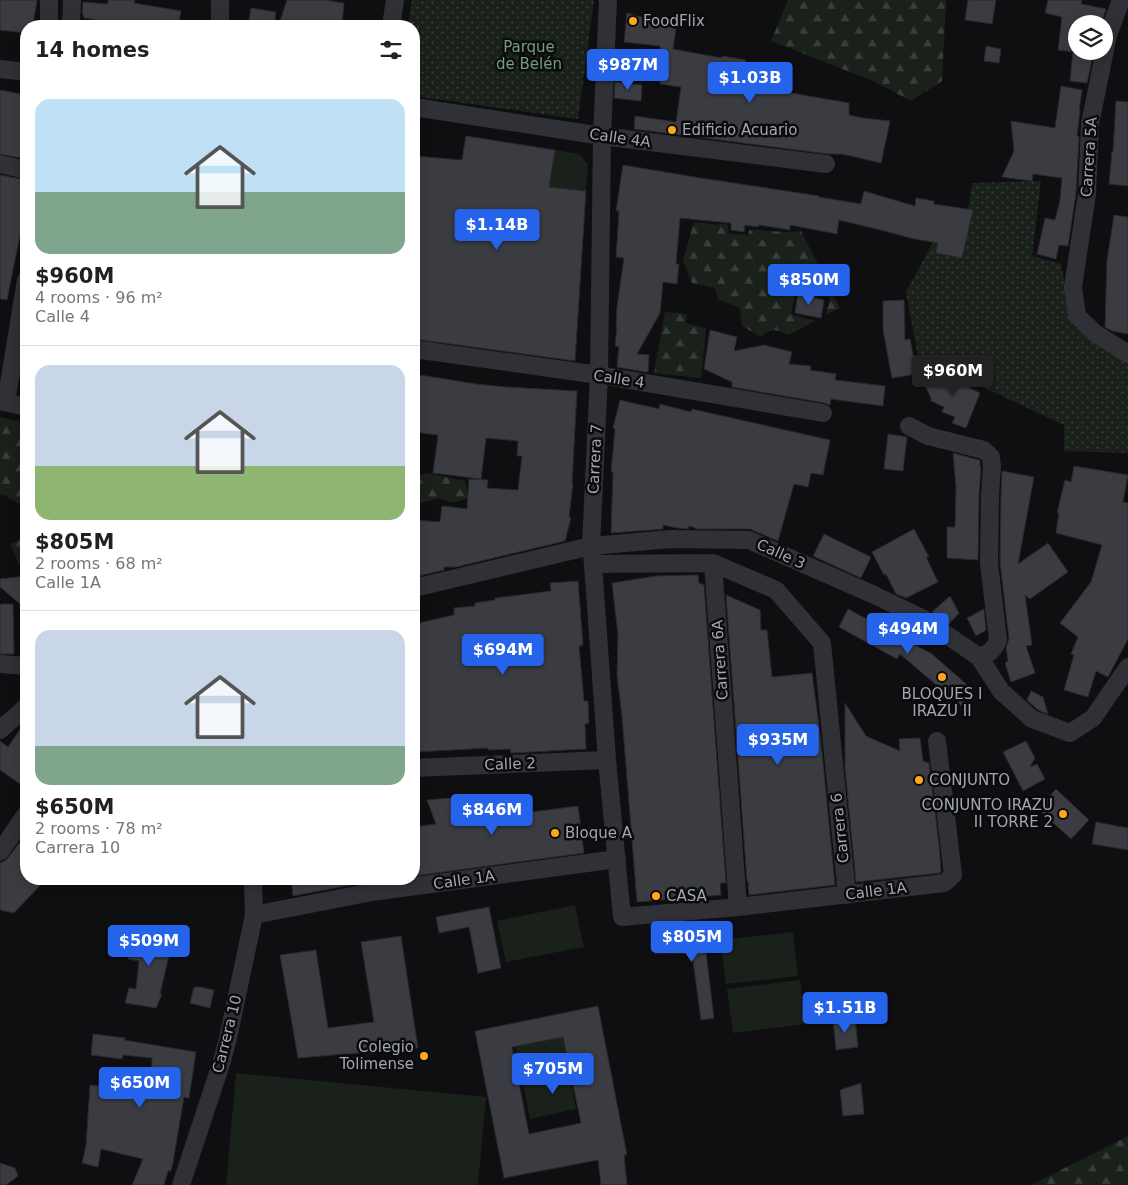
<!DOCTYPE html>
<html lang="en">
<head>
<meta charset="utf-8">
<style>
  :root { --surface:#fff; --page:#f2f2f2; --text:#202124; --muted:#757577; --line:#e0e0e0; --accent:#2563eb }
  body { margin:0; font-family:"DejaVu Sans",sans-serif; background:var(--page); color:var(--text); height:100vh; display:flex; flex-direction:column; font-size:19px; white-space:nowrap }
  * { box-sizing:border-box; margin:0 }
  p { font-size:16px; color:var(--muted) }
  .icon { flex:none; width:28px; height:28px; fill:none; stroke:currentColor; stroke-width:2; stroke-linecap:round; stroke-linejoin:round }
  .map { position:relative; flex:1; overflow:hidden }
  .drawer { position:absolute; left:20px; top:20px; width:400px; height:865px; display:flex; flex-direction:column; background:var(--surface); border-radius:20px; box-shadow:0 2px 12px #0003 }
  .drawer>* { flex:none }
  .controls { position:absolute; left:1068px; top:15px; display:grid; gap:10px }
  .controls a { display:grid; place-items:center; width:45px; height:45px; border-radius:50%; background:var(--surface); box-shadow:0 2px 12px #0003; font-size:25px }
  .price { position:absolute; translate:-50% -42px; padding:0 11px; border-radius:5px; background:var(--accent); color:#fff; font-size:16px; line-height:32px; filter:drop-shadow(0 1px 2px #0008) }
  .price::after { content:''; position:absolute; left:50%; top:30px; width:15px; height:11px; margin-left:-8px; background:inherit; clip-path:polygon(0 0,100% 0,50% 100%) }
  .price.on { background:#222; color:#fff }
  ul { padding:0; list-style:none }
  li { display:grid; align-content:center; gap:10px; height:265px; padding:0 15px }
  li+li { border-top:1px solid var(--line) }
  li span { display:grid; place-items:center; height:155px; border-radius:15px; color:#555 }
  li>.icon { margin-inline-start:auto }
  span .icon { width:90px; height:90px; fill:#fffc; stroke-width:1 }
  li b { font-size:21px }
  h2 { display:flex; justify-content:space-between; align-items:center; height:60px; padding:0 15px; font-size:21px }
  .map>svg:first-child { display:block }
  .grass { fill:#1a211a }
  .forest { fill:url(#forest-firs) }
  .park { fill:url(#park-dots) }
  .building { fill:#3b3c41; stroke:#29292d; fill-rule:evenodd }
  .lines { fill:none; stroke-linecap:round; stroke-linejoin:round }
  .street { stroke:#303136; stroke-width:18 }
  .poi-dot { fill:#fca71d; stroke:#0b0b0c; stroke-width:2 }
  .labels { text-anchor:middle; stroke-width:5; stroke-linejoin:round; paint-order:stroke }
  .poi-label { font-size:15px; fill:#a0a6b3; stroke:#0b0b0c; text-anchor:start }
  .park-label { font-size:15px; fill:#759f76; stroke:#0b0b0c }
  .street-label { font-size:15px; fill:#a0a6b3; stroke:#0b0b0c }
</style>
</head>
<body>
<div class="map">
<svg width="1128" height="1185" viewBox="0 0 1128 1185">
  <defs>
    <pattern id="forest-firs" width="22" height="20" patternUnits="userSpaceOnUse" patternTransform="scale(1.25)"><rect width="22" height="20" fill="#1a211a"/><path d="M5 1l3.5 6h-7zM16 11l3.5 6h-7z" fill="#383e39"/></pattern>
    <pattern id="park-dots" width="8" height="8" patternUnits="userSpaceOnUse" patternTransform="scale(1.25)"><rect width="8" height="8" fill="#1a211a"/><path d="M2 2h.1M6 6h.1" fill="none" stroke="#383e39" stroke-width="1.8" stroke-linecap="round"/></pattern>
  </defs>
  <rect width="100%" height="100%" fill="#0f0f11"/>
  <path class="grass" d="M555 150 579 154 588 164 586 191 549 187Z
    M575 905 584 947 506 962 497 921Z
    M793 932 798 976 726 984 720 940Z
    M800 980 805 1024 733 1033 727 989Z
    M561 1028 576 1109 530 1119 514 1037Z
    M236 1073 486 1097 478 1185H226Z"/>
  <path class="forest" d="M788 0H946L942 81 911 101 873 81 771 41Z
    M695 222 719 225 723 223 728 225V233L748 235 749 230C766 229 783 234 801 231L840 308 826 315 830 297 796 290 791 314 815 321 789 335C776 330 773 327 761 337L742 326 740 308 718 299 715 288 692 283 683 260 693 225Z
    M665 312 687 314 686 323 706 328 701 378 654 373Z
    M0 417 26 423V507L2 494 0 497Z
    M426 473 465 481 468 498 453 503 438 498 421 503 414 501V478L415 477Z
    M26 534V567L18 563 10 544 16 542Z
    M1128 1136V1185H1031Z"/>
  <path class="park" d="M412 0H594L578 119 414 96V26H408Z
    M1041 181 1032 256 1061 264 1073 326 1128 362V453L1064 451V425L918 357 906 292 934 240 962 258 972 183Z"/>
  <path class="building" d="M0 0H37L33 26H26V33L0 30Z
    M108 0H135L134 3 181 11 178 26H96V20L84 18 82 12 83 2 108 4Z
    M287 0H325L344 3 342 26H306V24L280 21Z
    M968 0H996L992 24 965 20Z
    M1048 0H1082L1081 4 1106 9 1101 24H1076V51H1094L1087 83 1070 81 1073 52 1058 50 1062 17 1045 13Z
    M251 8 276 12 274 26H248Z
    M627 13 655 21H677L673 49 722 58V56L746 60 744 73 765 77 763 88 849 103V115L863 118 890 121 881 163 842 154H828L634 129 635 116 676 122 681 87 660 84V46L624 42Z
    M986 46 1001 49 999 63 984 61Z
    M615 82 642 85 641 101 614 98Z
    M1061 86 1082 90 1079 111H1080L1077 136 1079 137 1076 193 1068 246 1059 245 1056 259 1037 254 1045 218 1055 220 1060 200 1062 178 1033 174 1032 181 1002 177 1014 151 1011 121 1055 128Z
    M0 90 26 95V159L0 154Z
    M1116 101 1128 102V186L1109 184 1112 152H1113Z
    M466 136 555 150 549 187 586 191 575 361 414 339V156L462 160Z
    M623 165 701 178 819 196V197L861 204 864 191 915 206 916 198 934 201V204L973 210 962 258 936 253 938 243 910 238 885 231 839 220 837 234 790 225V230L759 225 758 227 745 225 744 232 731 230V223L680 218 676 264H679L677 284 663 282 660 313 637 354 649 355 648 372H645L617 367 619 347 615 346 617 327H616L617 307 624 258 616 257 619 211H616Z
    M0 175 26 180V205L7 300 0 299Z
    M1114 215 1128 217V334L1112 331 1105 327 1107 261Z
    M798 294 824 300 821 318 795 313Z
    M904 300 905 340 910 339 917 374 892 378 883 330V301Z
    M710 330 737 337 734 351 764 345 792 352 789 364 811 366 810 370 836 374 835 380 885 386 883 406 831 399 830 405 825 403 732 387V382L704 369Z
    M948 369 953 379 967 385 966 386 980 393 966 428 952 423 955 417 942 412 944 407 931 401V398L923 381Z
    M414 374 476 384 506 387 577 391 572 483H573L569 517 571 518 565 541 456 567H444V570L419 576H414V539L415 520 440 522 442 506 467 509 469 479 488 480 487 488 518 490 522 456H517L518 441 486 438 481 479 433 473 438 435 414 432Z
    M620 400 659 409 660 404 691 412 692 409 830 440 823 475 811 473 808 487 794 484 778 541 750 529H698L689 526 688 529 678 528 663 525V529L611 533 613 472H611L615 429 613 428Z
    M888 434 907 437 903 471 884 469Z
    M953 453 979 460 980 461V467H981L979 495 978 560 947 558V527H955L956 487Z
    M1074 466 1128 475 1123 502 1128 503V639L1108 677 1096 671 1088 697 1064 690 1074 655 1071 654 1078 637 1060 623 1091 582 1102 545 1056 533 1059 513H1057L1064 484 1065 480 1071 482Z
    M1002 471 1034 477 1018 564 1048 543 1068 572 1030 599 1025 595 1032 645 1026 646 1035 673 1011 682 1005 663 1008 661 1006 648 1009 639 1000 562 1001 495Z
    M914 529 929 557H926L938 582 906 598 896 594 886 574 884 575 872 552Z
    M824 534 871 557 861 578 813 556Z
    M698 575 699 583 704 585 726 883H720L721 895 637 902 622 716 617 675 618 635 612 583 656 576Z
    M26 576V609L0 587V579Z
    M578 581 583 645 579 646 584 701H588L589 723 585 724 586 749 511 753 510 749 488 750V748L416 752V705L414 706V663H418L414 644V624L454 615V608L475 606V603L495 600V598L551 591 550 583Z
    M726 595 760 610 761 630H767L772 677 812 673 821 742 835 885 749 895 748 881H747Z
    M950 596 959 613 949 624 932 612Z
    M0 604H13L14 654H0Z
    M848 609 932 654 974 691 961 706 900 654 897 659 839 627Z
    M984 609 986 630 976 636 967 618Z
    M1031 691 1043 697 1048 714 1038 710 1027 700Z
    M845 703 866 736 900 751 899 739 920 738 923 761 929 763 939 845 941 872 940 873 856 882 845 768Z
    M26 721V788L0 770V741L8 747Z
    M1026 741 1035 758 1030 767 1037 764 1045 779 1023 791 1003 752Z
    M1056 789 1089 820 1071 839 1038 809Z
    M486 795 484 818 578 806 584 853 414 876V827L436 824 427 800Z
    M1096 822 1128 828V850L1092 844Z
    M19 843 26 847V879H46L14 913 0 910V863L5 861 8 858Z
    M291 879H360L361 883 293 896Z
    M489 907 501 968 478 973 469 927 439 933 436 917Z
    M147 929 174 937 172 951H170L160 994H162L156 1008 125 1003 129 988 136 989 139 961 128 959 131 937 145 938Z
    M708 933 709 952H706L714 1018 701 1020 692 953 655 954V934Z
    M401 936 418 1048 298 1058 280 955 316 950 328 1028 374 1022 361 942Z
    M194 987H200L214 990 210 1008 190 1003Z
    M598 1006 627 1155H624L627 1185H601L598 1160 504 1178 475 1031ZM563 1037 581 1123 529 1134 512 1047Z
    M855 1018 858 1047 836 1050 833 1020Z
    M93 1034 125 1038 124 1040 196 1052 189 1098 184 1097 173 1162 171 1171H168L164 1185H132L143 1159 101 1149 98 1167 82 1163 86 1146 90 1085 151 1092 152 1058 123 1055 122 1059 91 1055Z
    M861 1083 864 1114 843 1116 840 1090Z
    M0 1163 15 1168 18 1176 6 1185H0Z"/>
  <g class="lines">
    <path class="street" d="M49 0V26
      M608 0 602 136 599 375 591 546 593 564 607 760 622 917 738 907 944 883 949 879 953 875 937 741
      M1121 0 1108 35 1090 124 1087 194 1073 287 1077 316 1095 333 1128 354
      M71 26 72 0
      M220 26V0
      M391 26 395 0
      M0 69 26 72
      M414 107 602 136 826 164
      M0 164 26 170
      M414 349 599 375 823 413
      M0 401 26 407
      M6 402 26 280
      M909 426 928 436 984 450 991 457 992 466 990 495 989 563 998 640C994 650 989 654 979 657
      M713 563 738 907
      M593 564 713 563 776 590 822 643 847 895
      M414 588 591 546 671 539 749 540 872 594 922 618 979 657 1001 691 1032 719 1070 733 1093 718 1128 667
      M0 664 26 666
      M0 730 26 707
      M414 768 607 760
      M0 852 26 814
      M254 915 372 892 617 859
      M181 1185 222 1061 228 1038 254 915 253 879"/>
  </g>
  <g class="poi-dot">
    <circle cx="633" cy="21" r="5"/>
    <circle cx="672" cy="130" r="5"/>
    <circle cx="942" cy="677" r="5"/>
    <circle cx="919" cy="780" r="5"/>
    <circle cx="1063" cy="814" r="5"/>
    <circle cx="555" cy="833" r="5"/>
    <circle cx="656" cy="896" r="5"/>
    <circle cx="424" cy="1056" r="5"/>
  </g>
  <g class="labels">
    <g class="poi-label">
      <text x="643" y="26">FoodFlix</text>
      <text x="682" y="135">Edificio Acuario</text>
      <text x="942" y="699" text-anchor="middle">BLOQUES I<tspan x="942" dy="17">IRAZU II</tspan></text>
      <text x="929" y="785">CONJUNTO</text>
      <text x="1053" y="810" text-anchor="end">CONJUNTO IRAZU<tspan x="1053" dy="17">II TORRE 2</tspan></text>
      <text x="565" y="838">Bloque A</text>
      <text x="666" y="901">CASA</text>
      <text x="414" y="1052" text-anchor="end">Colegio<tspan x="414" dy="17">Tolimense</tspan></text>
    </g>
    <g class="park-label">
      <text x="529" y="52">Parque<tspan x="529" dy="17">de Belén</tspan></text>
    </g>
    <g class="street-label">
      <text transform="translate(620 138) rotate(8)" y="5">Calle 4A</text>
      <text transform="translate(1089 157) rotate(-86)" y="5">Carrera 5A</text>
      <text transform="translate(619 379) rotate(9)" y="5">Calle 4</text>
      <text transform="translate(595 459) rotate(-87)" y="5">Carrera 7</text>
      <text transform="translate(781 554) rotate(24)" y="5">Calle 3</text>
      <text transform="translate(720 660) rotate(-94)" y="5">Carrera 6A</text>
      <text transform="translate(510 764) rotate(-2)" y="5">Calle 2</text>
      <text transform="translate(840 828) rotate(-96)" y="5">Carrera 6</text>
      <text transform="translate(464 880) rotate(-8)" y="5">Calle 1A</text>
      <text transform="translate(876 891) rotate(-7)" y="5">Calle 1A</text>
      <text transform="translate(227 1034) rotate(-76)" y="5">Carrera 10</text>
    </g>
  </g>
</svg>
<div class="controls">
<a><svg class="icon" aria-label="layers" viewBox="0 0 24 24"><path d="M12 4l9 5-9 5-9-5zM3 14l9 5 9-5"/></svg></a>
</div>
<b class="price" style="left:628px;top:91px">$987M</b>
<b class="price" style="left:750px;top:104px">$1.03B</b>
<b class="price" style="left:497px;top:251px">$1.14B</b>
<b class="price" style="left:809px;top:306px">$850M</b>
<b class="price on" style="left:953px;top:397px">$960M</b>
<b class="price" style="left:908px;top:655px">$494M</b>
<b class="price" style="left:503px;top:676px">$694M</b>
<b class="price" style="left:778px;top:766px">$935M</b>
<b class="price" style="left:492px;top:836px">$846M</b>
<b class="price" style="left:692px;top:963px">$805M</b>
<b class="price" style="left:149px;top:967px">$509M</b>
<b class="price" style="left:845px;top:1034px">$1.51B</b>
<b class="price" style="left:553px;top:1095px">$705M</b>
<b class="price" style="left:140px;top:1109px">$650M</b>
<section class="drawer">
<h2>14 homes<svg class="icon" aria-label="filters" viewBox="0 0 24 24"><path d="M4 7h16M4 17h16"/><circle cx="9" cy="7" r="2"/><circle cx="15" cy="17" r="2"/></svg></h2>
<ul>
<li><span style="background:linear-gradient(#bfe0f5 60%,#7fa58c 0)"><svg class="icon" aria-label="home" viewBox="0 0 24 24"><path d="M3 11l9-7 9 7M6 9v11h12V9"/></svg></span><div><b>$960M</b><p>4 rooms · 96 m²</p><p>Calle 4</p></div></li>
<li><span style="background:linear-gradient(#c9d6e8 65%,#8fb573 0)"><svg class="icon" aria-label="home" viewBox="0 0 24 24"><path d="M3 11l9-7 9 7M6 9v11h12V9"/></svg></span><div><b>$805M</b><p>2 rooms · 68 m²</p><p>Calle 1A</p></div></li>
<li><span style="background:linear-gradient(#c9d6e8 75%,#7fa58c 0)"><svg class="icon" aria-label="home" viewBox="0 0 24 24"><path d="M3 11l9-7 9 7M6 9v11h12V9"/></svg></span><div><b>$650M</b><p>2 rooms · 78 m²</p><p>Carrera 10</p></div></li>
</ul>
</section>
</div>
</body>
</html>
